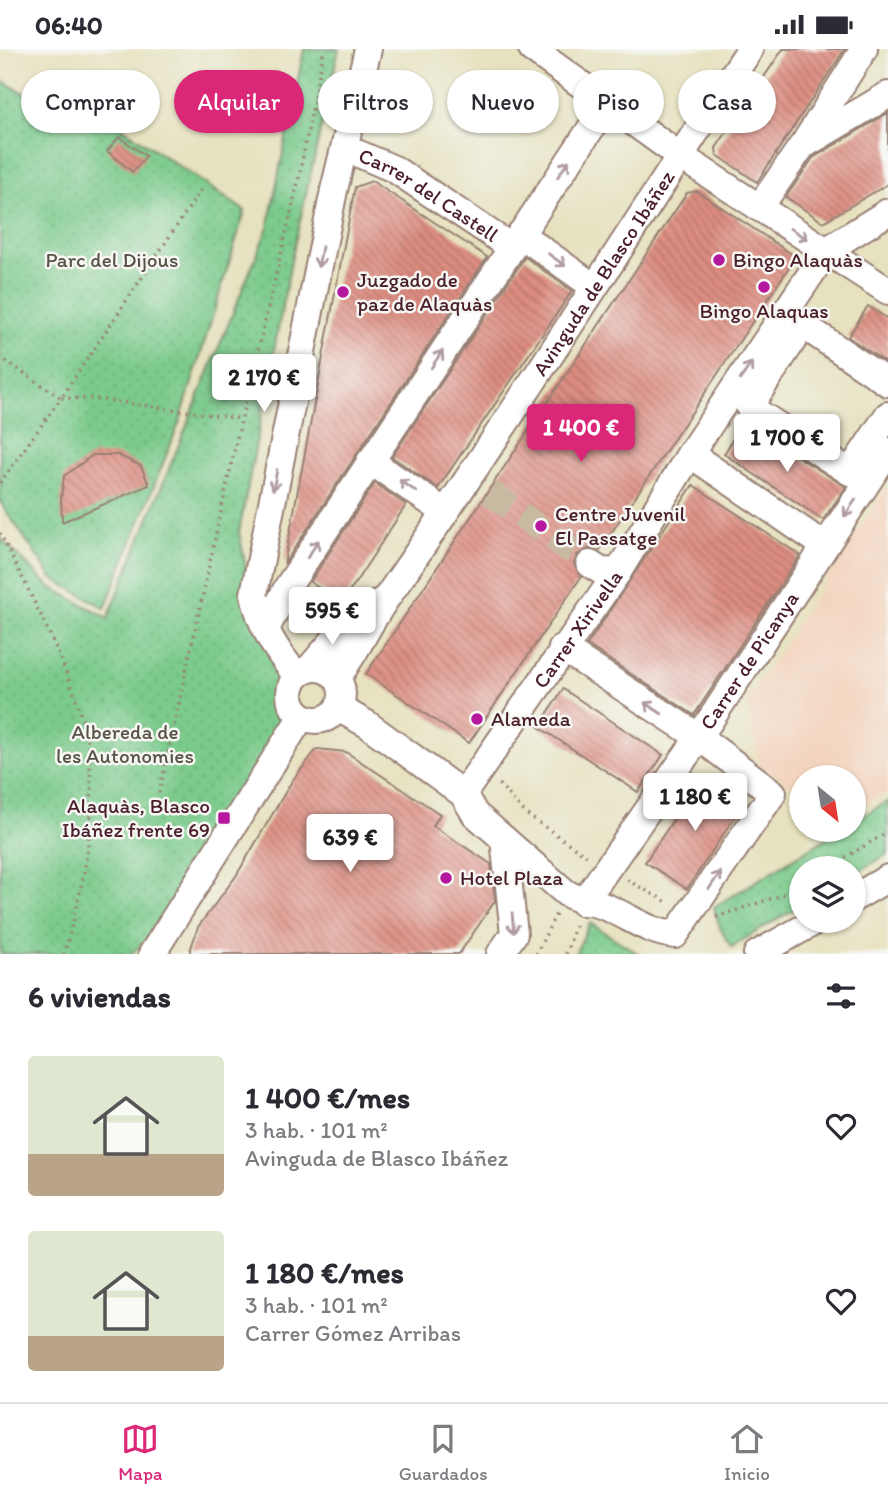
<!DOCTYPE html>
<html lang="es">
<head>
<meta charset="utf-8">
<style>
  :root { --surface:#fff; --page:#f2f2f3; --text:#2b2b33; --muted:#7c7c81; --line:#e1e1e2; --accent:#db2777 }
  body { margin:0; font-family:Itim,sans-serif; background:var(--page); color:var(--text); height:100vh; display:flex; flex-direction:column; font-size:26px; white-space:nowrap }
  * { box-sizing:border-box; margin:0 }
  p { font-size:23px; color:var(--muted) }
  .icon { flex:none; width:38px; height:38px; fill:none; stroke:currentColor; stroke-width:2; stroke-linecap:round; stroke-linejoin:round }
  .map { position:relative; height:905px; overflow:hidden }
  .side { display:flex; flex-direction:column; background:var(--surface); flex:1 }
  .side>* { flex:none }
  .banner { position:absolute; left:21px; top:21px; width:847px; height:63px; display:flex; gap:14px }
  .needle { width:46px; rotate:150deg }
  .tools { position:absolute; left:789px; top:716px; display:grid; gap:14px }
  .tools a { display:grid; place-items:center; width:77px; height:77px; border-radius:50%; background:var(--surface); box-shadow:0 2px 5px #0004; font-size:35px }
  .price { position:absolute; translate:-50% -60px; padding:0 16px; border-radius:7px; background:#fff; color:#222; font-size:23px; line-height:46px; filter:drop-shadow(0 2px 4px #0008) }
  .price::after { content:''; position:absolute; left:50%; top:42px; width:21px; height:16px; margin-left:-10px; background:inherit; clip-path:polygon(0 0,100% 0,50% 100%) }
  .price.selected { background:var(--accent); color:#fff }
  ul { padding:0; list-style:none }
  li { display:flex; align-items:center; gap:21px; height:175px; padding:0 28px }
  li span { display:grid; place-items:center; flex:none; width:196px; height:140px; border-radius:7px; color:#555 }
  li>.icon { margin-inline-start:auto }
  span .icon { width:84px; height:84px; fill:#fffc; stroke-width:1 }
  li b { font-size:30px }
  h2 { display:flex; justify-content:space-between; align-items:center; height:84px; padding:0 28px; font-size:30px }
  .pill { padding:0 24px; border-radius:32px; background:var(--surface); box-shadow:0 2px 5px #0004; font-size:24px; line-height:63px }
  .pill.selected { background:var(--accent); color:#fff }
  .status { display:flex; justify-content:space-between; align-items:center; height:49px; padding:0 35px; background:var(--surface); direction:ltr }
  .status svg { height:19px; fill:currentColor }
  .tab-bar { display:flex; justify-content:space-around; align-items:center; height:98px; border-top:2px solid var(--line); background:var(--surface); font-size:19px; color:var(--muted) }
  .tab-bar a { display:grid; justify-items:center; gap:4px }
  .tab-bar .selected { color:var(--accent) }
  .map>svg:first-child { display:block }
  .built { fill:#f3d4be }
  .park { fill:url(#park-dots); stroke:#62755c; stroke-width:2 }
  .building { fill:url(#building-back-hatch) }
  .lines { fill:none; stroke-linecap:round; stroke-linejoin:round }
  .minor-tunnel { stroke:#c7baa1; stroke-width:26; stroke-dasharray:26 13; stroke-linecap:butt }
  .minor-casing { stroke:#988074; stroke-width:30 }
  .path { stroke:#988074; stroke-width:3.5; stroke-dasharray:2 5; stroke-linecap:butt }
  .minor { stroke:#fff; stroke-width:26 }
  .oneway { stroke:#ae9aa0 }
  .poi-dot { fill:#b5179e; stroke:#f6f6f2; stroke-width:2.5 }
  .labels { text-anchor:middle; stroke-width:5; stroke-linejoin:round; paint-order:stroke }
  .street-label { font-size:21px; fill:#4a1f2b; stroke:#f6f6f2 }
  .park-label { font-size:21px; fill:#595348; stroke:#f6f6f2 }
  .poi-label { font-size:21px; fill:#4a1f2b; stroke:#f6f6f2; text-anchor:start }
</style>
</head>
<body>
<div class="status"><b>06:40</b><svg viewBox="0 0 49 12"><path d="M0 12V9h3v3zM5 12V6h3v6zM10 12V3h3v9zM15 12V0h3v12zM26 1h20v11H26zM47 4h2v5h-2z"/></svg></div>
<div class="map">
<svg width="888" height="905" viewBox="0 0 888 905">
  <defs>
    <pattern id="park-dots" width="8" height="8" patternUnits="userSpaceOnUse" patternTransform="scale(1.75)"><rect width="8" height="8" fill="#7bcb8c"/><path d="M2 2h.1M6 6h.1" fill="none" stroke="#6cae79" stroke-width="1.8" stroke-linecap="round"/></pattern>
    <pattern id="building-back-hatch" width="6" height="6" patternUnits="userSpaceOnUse" patternTransform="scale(1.75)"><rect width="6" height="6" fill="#dd8d81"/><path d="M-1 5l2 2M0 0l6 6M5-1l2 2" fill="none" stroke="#b5736a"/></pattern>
  </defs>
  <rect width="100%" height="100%" fill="#f6f6f2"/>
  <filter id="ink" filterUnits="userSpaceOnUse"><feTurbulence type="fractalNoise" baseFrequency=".0143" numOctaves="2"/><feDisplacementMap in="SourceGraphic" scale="14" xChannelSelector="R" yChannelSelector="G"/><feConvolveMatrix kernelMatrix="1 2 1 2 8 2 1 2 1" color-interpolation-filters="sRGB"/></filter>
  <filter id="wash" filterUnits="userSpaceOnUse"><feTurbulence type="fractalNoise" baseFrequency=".00686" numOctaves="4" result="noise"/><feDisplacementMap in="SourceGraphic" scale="28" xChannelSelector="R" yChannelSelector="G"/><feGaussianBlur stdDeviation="1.57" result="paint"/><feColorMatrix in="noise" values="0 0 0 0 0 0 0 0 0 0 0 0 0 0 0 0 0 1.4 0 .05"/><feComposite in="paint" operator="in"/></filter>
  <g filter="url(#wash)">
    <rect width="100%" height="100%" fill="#e6e1be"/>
    <path class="built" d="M888 436V743L854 762V728H802L801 743 759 717 747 652Z"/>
    <path class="park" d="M304 0H339L292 207 239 483 256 571 286 624C281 641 276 654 289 669L149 888 131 905H0V489L50 538 108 569 268 178Z
      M0 31 88 79 99 63 245 162 180 372 105 559 52 529 0 453Z
      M888 752V805L854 825V819H802L801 856 731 898 720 879 714 858 840 781 854 780V772Z
      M590 874 639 905H575Z"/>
    <g id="blocks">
      <path class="building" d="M783 0H845L757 133 717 106 716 99Z
        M888 64V135L823 173 786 148 813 109Z
        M119 88 146 107 133 123 107 102Z
        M372 132 487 208 284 515 355 138Z
        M697 142 796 208 599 502 590 499 577 506 574 515 581 528 469 694 366 625 687 144Z
        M525 208 572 242 438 439 392 408Z
        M868 257 888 270V315L848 288Z
        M737 383 761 399 768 389 846 438 823 471 724 405Z
        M93 406H118L141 417 149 436 62 473 61 449 64 427Z
        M375 434 406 456 342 554 310 533Z
        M693 436 800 506 694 666 587 596Z
        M563 640 663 706 638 743 539 678Z
        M317 700 346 703 440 765 433 777 491 815 495 852 459 905H189L198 878 236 827 292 732Z
        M703 727 744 754 687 840 645 813Z"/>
    </g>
  </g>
  <g filter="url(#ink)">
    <use href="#blocks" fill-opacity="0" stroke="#988074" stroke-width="2"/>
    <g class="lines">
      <path class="minor-tunnel" d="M489 443 590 515"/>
      <defs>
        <g id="minor">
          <path d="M532 0 680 107 888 242"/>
          <path d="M805 93 864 0"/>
          <path id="s1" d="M345 99 394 120 511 198"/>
          <path d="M759 159 802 97 888 46"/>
          <path d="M520 185 594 238"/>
          <path d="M888 334 803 276 749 358 850 423 888 366"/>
          <path d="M690 405 825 497"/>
          <path d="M370 412 445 463"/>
          <path d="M590 515 601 522 618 523"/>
          <path d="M266 580 287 539 607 55"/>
          <circle cx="316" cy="645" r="26"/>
          <path d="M309 620 350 572 385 550"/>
          <path d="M297 627C277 603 260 577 254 545L334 141 368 0"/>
          <path id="s2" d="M337 629C357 602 370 571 390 544 514 365 631 182 750 0"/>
          <path d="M338 659 367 675 463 745 475 765 566 844C583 854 593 852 608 859 632 869 648 883 675 886L773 744 699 688 562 599"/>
          <path id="s3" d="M463 745 618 523 690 405 827 201 888 163"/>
          <path d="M854 849 888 829"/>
          <path id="s4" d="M583 854 699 688 888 402"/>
          <path d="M152 905 302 667"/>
          <path d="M500 905 514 885 504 790"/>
          <path d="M757 905 816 872"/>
        </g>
      </defs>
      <use href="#minor" class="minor-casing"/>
      <path class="path" d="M0 308 61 349 203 138
        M0 434 61 349 98 350 242 370
        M0 484C31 548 81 636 89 706 97 774 83 840 64 905
        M499 735 526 765 587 807
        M156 758 238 385 297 138 324 0
        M827 819 888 783
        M627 831 669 854
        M716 868 785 845 802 834
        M536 905 557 863
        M566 905 576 874"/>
      <use href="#minor" class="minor"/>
    </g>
    <defs><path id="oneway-shaft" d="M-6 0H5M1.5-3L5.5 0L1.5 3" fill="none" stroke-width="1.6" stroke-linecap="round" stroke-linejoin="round" transform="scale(1.75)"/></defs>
    <g class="oneway">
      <use href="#oneway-shaft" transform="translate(563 120) rotate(-56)"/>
      <use href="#oneway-shaft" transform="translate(799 185) rotate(31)"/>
      <use href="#oneway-shaft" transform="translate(320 208) rotate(101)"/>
      <use href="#oneway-shaft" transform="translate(557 211) rotate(36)"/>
      <use href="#oneway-shaft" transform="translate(437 310) rotate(-57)"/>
      <use href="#oneway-shaft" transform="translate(746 322) rotate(-56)"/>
      <use href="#oneway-shaft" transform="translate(275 431) rotate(101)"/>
      <use href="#oneway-shaft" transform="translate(408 437) rotate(-146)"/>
      <use href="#oneway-shaft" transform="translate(850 459) rotate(124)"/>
      <use href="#oneway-shaft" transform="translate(313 500) rotate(-57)"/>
      <use href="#oneway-shaft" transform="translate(653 659) rotate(-147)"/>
      <use href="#oneway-shaft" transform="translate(715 831) rotate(-56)"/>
      <use href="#oneway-shaft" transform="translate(513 874) rotate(85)"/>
    </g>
  </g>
  <g class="poi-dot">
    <circle cx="719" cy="211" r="7"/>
    <circle cx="764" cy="238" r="7"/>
    <circle cx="343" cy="243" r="7"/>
    <circle cx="541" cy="477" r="7"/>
    <circle cx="477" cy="670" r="7"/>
    <rect x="217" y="762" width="14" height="14" rx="3.5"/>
    <circle cx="446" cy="829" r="7"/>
  </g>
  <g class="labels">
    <g class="street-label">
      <text dy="7" stroke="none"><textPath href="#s1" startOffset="96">Carrer del Castell</textPath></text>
      <text dy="7" stroke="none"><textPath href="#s2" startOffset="485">Avinguda de Blasco Ibáñez</textPath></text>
      <text dy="7" stroke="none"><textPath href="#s3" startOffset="201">Carrer Xirivella</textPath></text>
      <text dy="7" stroke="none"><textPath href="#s4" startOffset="294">Carrer de Picanya</textPath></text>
    </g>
    <g class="park-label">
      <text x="112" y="218">Parc del Dijous</text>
      <text x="125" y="690">Albereda de<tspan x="125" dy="24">les Autonomies</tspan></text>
    </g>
    <g class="poi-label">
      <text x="733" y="218">Bingo Alaquàs</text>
      <text x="357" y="238">Juzgado de<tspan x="357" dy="24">paz de Alaquàs</tspan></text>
      <text x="764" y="269" text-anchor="middle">Bingo Alaquas</text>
      <text x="555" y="472">Centre Juvenil<tspan x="555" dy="24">El Passatge</tspan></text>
      <text x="491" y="677">Alameda</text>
      <text x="210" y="764" text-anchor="end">Alaquàs, Blasco<tspan x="210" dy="24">Ibáñez frente 69</tspan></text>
      <text x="460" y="836">Hotel Plaza</text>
    </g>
  </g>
</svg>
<div class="tools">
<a><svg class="needle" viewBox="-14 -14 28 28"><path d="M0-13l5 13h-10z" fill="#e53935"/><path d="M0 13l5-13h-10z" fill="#7c7c81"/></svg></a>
<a><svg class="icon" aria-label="layers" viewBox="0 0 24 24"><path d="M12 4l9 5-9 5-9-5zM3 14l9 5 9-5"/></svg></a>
</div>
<b class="price" style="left:264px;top:365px">2 170 €</b>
<b class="price selected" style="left:581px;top:415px">1 400 €</b>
<b class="price" style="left:787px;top:425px">1 700 €</b>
<b class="price" style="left:332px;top:598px">595 €</b>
<b class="price" style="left:695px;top:784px">1 180 €</b>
<b class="price" style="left:350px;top:825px">639 €</b>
<div class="banner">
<a class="pill">Comprar</a>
<a class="pill selected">Alquilar</a>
<a class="pill">Filtros</a>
<a class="pill">Nuevo</a>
<a class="pill">Piso</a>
<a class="pill">Casa</a>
</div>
</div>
<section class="side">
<h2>6 viviendas<svg class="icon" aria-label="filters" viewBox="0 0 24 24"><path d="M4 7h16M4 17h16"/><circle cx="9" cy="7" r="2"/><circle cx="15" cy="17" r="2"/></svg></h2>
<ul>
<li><span style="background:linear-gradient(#dfe7d0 70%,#b9a48a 0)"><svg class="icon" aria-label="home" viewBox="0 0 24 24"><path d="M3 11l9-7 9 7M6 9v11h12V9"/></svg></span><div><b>1 400 €/mes</b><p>3 hab. · 101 m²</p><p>Avinguda de Blasco Ibáñez</p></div><svg class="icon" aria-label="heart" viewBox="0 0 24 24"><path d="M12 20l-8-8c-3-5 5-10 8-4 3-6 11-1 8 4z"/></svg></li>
<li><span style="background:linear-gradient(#dfe7d0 75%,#b9a48a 0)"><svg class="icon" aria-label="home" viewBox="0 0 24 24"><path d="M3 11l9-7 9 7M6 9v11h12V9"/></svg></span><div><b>1 180 €/mes</b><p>3 hab. · 101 m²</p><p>Carrer Gómez Arribas</p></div><svg class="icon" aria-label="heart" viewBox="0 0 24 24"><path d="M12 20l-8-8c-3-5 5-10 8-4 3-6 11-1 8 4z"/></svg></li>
</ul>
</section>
<nav class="tab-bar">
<a class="selected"><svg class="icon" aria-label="map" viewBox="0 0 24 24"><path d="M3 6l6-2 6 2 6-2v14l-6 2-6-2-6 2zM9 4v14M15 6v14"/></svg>Mapa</a>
<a><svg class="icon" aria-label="saved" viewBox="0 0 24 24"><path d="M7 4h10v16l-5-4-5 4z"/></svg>Guardados</a>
<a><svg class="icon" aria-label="home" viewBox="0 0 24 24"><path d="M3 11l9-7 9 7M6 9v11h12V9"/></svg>Inicio</a>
</nav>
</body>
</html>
